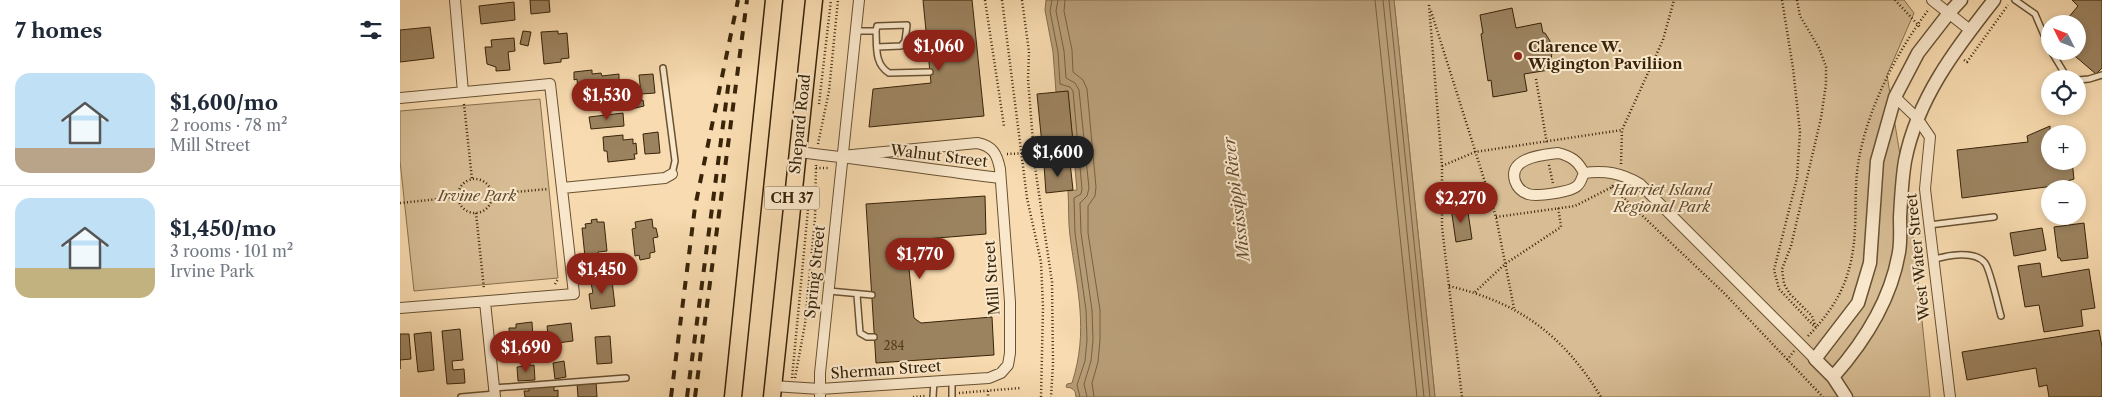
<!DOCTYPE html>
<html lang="en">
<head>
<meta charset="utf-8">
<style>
  :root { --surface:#fff; --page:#f2f2f3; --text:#1f2937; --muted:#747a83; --line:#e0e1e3; --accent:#8f2418 }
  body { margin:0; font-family:"Libre Caslon Text",serif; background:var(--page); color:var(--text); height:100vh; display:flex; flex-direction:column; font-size:19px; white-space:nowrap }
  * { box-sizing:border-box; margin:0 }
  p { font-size:16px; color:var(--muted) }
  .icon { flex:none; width:28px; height:28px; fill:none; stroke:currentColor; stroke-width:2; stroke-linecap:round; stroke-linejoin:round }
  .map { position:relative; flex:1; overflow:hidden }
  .details { display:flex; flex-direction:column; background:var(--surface); width:400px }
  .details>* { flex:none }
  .needle { width:32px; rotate:312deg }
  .controls { position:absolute; left:1641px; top:15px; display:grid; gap:10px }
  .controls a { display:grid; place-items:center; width:45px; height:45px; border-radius:50%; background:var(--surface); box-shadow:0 2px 8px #0003; font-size:25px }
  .price { position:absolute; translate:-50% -42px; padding:0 11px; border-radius:18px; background:var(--accent); color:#fff; font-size:16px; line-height:32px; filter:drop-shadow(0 1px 2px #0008) }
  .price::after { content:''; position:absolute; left:50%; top:30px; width:15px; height:11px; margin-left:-8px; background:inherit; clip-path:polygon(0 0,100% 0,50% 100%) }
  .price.on { background:#222; color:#fff }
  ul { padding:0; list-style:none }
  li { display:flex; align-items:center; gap:15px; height:125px; padding:0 15px }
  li+li { border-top:1px solid var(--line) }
  li span { display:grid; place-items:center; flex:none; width:140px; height:100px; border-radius:15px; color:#555 }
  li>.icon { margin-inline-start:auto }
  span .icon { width:60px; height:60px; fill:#fffc; stroke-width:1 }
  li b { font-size:21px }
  h2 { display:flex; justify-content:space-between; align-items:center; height:60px; padding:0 15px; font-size:21px }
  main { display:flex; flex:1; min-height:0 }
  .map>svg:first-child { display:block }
  .green { fill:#d7bc94; stroke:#88704e }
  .water { fill:#b79d77; stroke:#846d4b }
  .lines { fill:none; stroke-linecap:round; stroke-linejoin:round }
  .shore { stroke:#786040; stroke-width:1 }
  .building { fill:#9c8360; stroke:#382409 }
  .service-casing { stroke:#685233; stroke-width:8 }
  .minor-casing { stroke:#685233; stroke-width:12 }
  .tertiary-casing { stroke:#685233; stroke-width:15 }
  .trunk-casing { stroke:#382409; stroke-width:19 }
  .path { stroke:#382409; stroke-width:2.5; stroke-dasharray:1 2.5; stroke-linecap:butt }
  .service { stroke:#fae8cc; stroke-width:5 }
  .minor { stroke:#fae8cc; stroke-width:10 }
  .tertiary { stroke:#fae8cc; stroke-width:12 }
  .trunk { stroke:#f8dbb0; stroke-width:16 }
  .rail { stroke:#382409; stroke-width:4; stroke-dasharray:9 9; stroke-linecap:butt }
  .poi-dot { fill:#8f2418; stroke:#fae8cc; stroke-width:2 }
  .labels { text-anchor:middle; stroke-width:4; stroke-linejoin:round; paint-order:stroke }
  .number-label { font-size:12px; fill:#513c1f }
  .shield { fill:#fae8cc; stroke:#725f44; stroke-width:1 }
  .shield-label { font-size:14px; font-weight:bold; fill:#382409 }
  .poi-label { font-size:15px; font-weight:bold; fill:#382409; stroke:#fae8cc; text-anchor:start }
  .street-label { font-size:15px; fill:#382409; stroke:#fae8cc }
  .park-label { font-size:15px; font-style:italic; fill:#604a2c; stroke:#fae8cc }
  .water-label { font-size:16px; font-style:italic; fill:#644e30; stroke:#fae8cc }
</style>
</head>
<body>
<main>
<section class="details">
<h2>7 homes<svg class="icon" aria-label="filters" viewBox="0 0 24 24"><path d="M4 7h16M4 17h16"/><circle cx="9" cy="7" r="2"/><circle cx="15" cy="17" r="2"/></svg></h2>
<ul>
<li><span style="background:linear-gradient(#bfe0f5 75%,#b9a48a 0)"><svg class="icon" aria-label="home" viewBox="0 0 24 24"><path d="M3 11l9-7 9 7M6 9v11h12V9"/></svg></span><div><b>$1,600/mo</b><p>2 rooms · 78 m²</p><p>Mill Street</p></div></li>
<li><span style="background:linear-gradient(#bfe0f5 70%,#c2b280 0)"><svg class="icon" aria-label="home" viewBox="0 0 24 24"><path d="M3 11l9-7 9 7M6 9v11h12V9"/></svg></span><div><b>$1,450/mo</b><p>3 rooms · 101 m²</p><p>Irvine Park</p></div></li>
</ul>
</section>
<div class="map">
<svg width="1702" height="397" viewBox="0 0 1702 397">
  <rect width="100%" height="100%" fill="#f8dbb0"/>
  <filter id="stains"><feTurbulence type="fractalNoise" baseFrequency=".004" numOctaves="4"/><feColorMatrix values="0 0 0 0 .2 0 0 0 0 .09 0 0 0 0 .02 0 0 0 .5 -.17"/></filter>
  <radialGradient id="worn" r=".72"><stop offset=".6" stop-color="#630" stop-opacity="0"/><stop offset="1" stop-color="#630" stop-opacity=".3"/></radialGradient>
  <path class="green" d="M994 0H1504L1514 13 1487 75 1513 235 1530 397H1035Z
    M140 99 158 278 14 291 0 161V111Z"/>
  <path class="water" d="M646 0H994L1035 397H676L675 391 671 388 666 387 667 384 672 383C689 330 677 290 670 236 668 221 669 206 668 191L677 190 668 91 656 92 653 52 645 10Z"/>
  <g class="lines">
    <path class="shore" d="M652 0 650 11 658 52 660 84 670 87 673 91 682 189 681 194 674 198 675 233 686 310 687 340 685 361 677 385 680 397
      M658 0 656 11 664 51 666 78 675 83 679 90 689 188 687 196 680 203 681 233 692 310 693 340 691 361 684 384 687 397
      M665 0 664 11 672 50 673 72 683 80 687 89 696 187 695 196 688 206V233L700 310V340L698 362 692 383 694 397
      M975 0 1017 397
      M983 0 1024 397
      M989 0 1030 397"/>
  </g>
  <path class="building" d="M130 0H149L150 12 131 14Z
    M523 0H572L584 116 469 127 473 89 531 83Z
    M1672 0H1702V68L1696 74 1669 51H1678V24H1663L1678 6Z
    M114 2 115 20 81 24 79 6Z
    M1112 8 1116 28 1141 23 1143 33H1145L1150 41 1152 52 1151 60 1148 61 1149 70 1124 74 1127 91 1093 97 1091 80 1088 81 1081 34 1083 33 1080 15Z
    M30 27 34 58 0 62V30Z
    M123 31 131 32 128 46 120 44Z
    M158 31V34L167 33 169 58 161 59V62L144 64 141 32Z
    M114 38 115 51 108 52 110 70 96 71V67L87 64 85 47H92L91 40Z
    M192 70V74L201 73 202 76 219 74V83H214V88L203 89V92H181V89L178 90 177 79 174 80V72Z
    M253 74 255 93 241 94 239 75Z
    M668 91 675 162 644 165 637 94Z
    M243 100 244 106 231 109 230 102Z
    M223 113 224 126 191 129 189 117Z
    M1650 126V161H1672L1674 179 1661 183V185L1562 198 1557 150 1628 142 1627 136Z
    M258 132 260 153 245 154 243 134Z
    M223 135V140L233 139V144L236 143 237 154H234L235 159 208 162 207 151H204L203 137Z
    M670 162 673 190 646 193 644 165Z
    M585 196 586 234 513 240 507 249 514 318 521 323 592 317 594 355 476 363 466 204Z
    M1067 206 1072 239 1056 242 1051 208Z
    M197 219V222H204L207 251 198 252V255L185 257 182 228H186L185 224 192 223 191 220Z
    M252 219 253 228H256L258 237 253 238 255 252 250 253V258L240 260 239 255 235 256 232 229 236 228 235 222Z
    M1684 223 1688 258 1661 261 1660 258H1658L1654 227Z
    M1642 228 1646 250 1614 256 1610 233Z
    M1640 263 1642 277 1689 269 1695 308 1681 310 1683 326 1644 332 1639 305 1625 307 1618 266Z
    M212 281 215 306 191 309 189 294 193 293 191 283Z
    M132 322 134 356 121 357V360L112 361 111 348H109L108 341 110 340 109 328H116V324Z
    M171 323 173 341 149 344 147 326Z
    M60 329 63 360 52 361 53 370 64 369 65 383 47 384 42 331Z
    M1699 330 1702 347V397H1649L1647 385 1639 387 1636 368 1567 380 1562 352Z
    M31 332 34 370 18 372 14 334Z
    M0 334H9L11 359 0 360V369Z
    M210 336 212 363 197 364 195 337Z
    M164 361 166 377 155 379 153 363Z
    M134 365 135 380 118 381 117 367Z
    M196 382 197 397H178L177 383Z
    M154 386V391L158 390V397H125L124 391H129V388Z"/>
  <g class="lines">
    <defs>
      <path id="service" d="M1615 0 1635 14 1650 49
        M456 31H476C477 46 474 64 489 73L530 72
        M476 31 477 26 507 25 505 41 501 46 477 47
        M1651 51 1668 79
        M263 68 275 161 272 174
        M1678 80 1689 79 1702 75
        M1529 225 1594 217
        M1533 260C1547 255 1575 250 1585 263 1590 269 1598 306 1601 316
        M429 291 472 295
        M457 295 460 333 467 337H474
        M94 388 226 378
        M61 397 95 394
        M533 397 534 381
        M552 397V380"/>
      <path id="minor" d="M55 0 63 92
        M1532 0 1570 30
        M1495 97 1517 118 1530 137 1525 189 1550 397
        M0 98 150 84 174 294 0 308
        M397 152C465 159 532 170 600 178
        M1158 153C1171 156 1178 161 1184 173 1182 177 1181 183 1177 186 1171 192 1136 197 1128 194 1122 192 1117 187 1115 181 1108 157 1144 155 1158 153Z
        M1184 173C1205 170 1221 173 1240 184L1415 359
        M162 188 265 178 272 174
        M85 302 95 397
        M373 386 420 389 589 378 601 373 608 365 610 353V302L600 169C597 154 593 146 577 143L442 156
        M420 397V373L459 0"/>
      <path id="tertiary" d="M1433 377C1465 341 1491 300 1499 252 1501 241 1500 229 1500 217 1501 199 1502 179 1505 161 1517 99 1556 48 1594 0
        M1446 397 1433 377 1415 359 1458 303 1470 263 1477 161 1495 97 1518 53 1549 13 1561 0"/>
      <path id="trunk" d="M333 397 374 0
        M372 397 414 0"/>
    </defs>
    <use href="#service" class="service-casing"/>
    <use href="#minor" class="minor-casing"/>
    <use href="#tertiary" class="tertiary-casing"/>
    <use href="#trunk" class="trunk-casing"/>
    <path class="path" d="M585 0 604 126
      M602 0 627 198 641 262 643 307 641 397
      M622 0 629 52 628 79 635 167 652 282 653 364 651 397
      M1382 0 1393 68 1400 132 1397 178 1374 270 1379 289 1415 327
      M1397 0 1400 16 1419 48 1426 67V84L1421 118 1391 246 1382 269 1384 284 1390 294 1412 316 1416 328
      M1495 0 1521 28
      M1029 5 1042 166V227L1062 397
      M1031 11 1096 217 1114 308
      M1564 60 1567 62 1608 5
      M1136 79 1147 144
      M64 104 72 179
      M419 104 431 0
      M418 144 429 91 438 0
      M607 154 634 153
      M1221 164 1222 130 1263 40 1274 0
      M1149 165 1153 184
      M1042 166 1075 152 1222 130
      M416 168H428
      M58 196a17 17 0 1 1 34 0a17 17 0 1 1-34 0Z
      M1212 187 1324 293 1423 397
      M93 194 148 189
      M0 203 58 197
      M76 213 84 289
      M1096 217 1175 206 1212 187 1214 183
      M155 284 158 279
      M1049 286C1120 303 1163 335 1201 397
      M1075 292 1105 264 1161 227 1158 206
      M1408 336C1440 303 1453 274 1455 228 1456 206 1455 185 1458 164 1467 109 1496 53 1529 9
      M1387 360 1394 351
      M392 378 409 199
      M395 378 405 324 415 218 416 165
      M588 391V397
      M559 393 620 388
      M513 397 526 396"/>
    <use href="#service" class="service"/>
    <use href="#minor" class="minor"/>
    <use href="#tertiary" class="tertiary"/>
    <use href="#trunk" class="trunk"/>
    <path class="rail" d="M271 397 295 207 338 0
      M287 397 329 80
      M295 397 347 0"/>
  </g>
  <circle class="poi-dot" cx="1118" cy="56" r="5"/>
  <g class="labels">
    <g class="number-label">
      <text x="494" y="350">284</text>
    </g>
    <rect class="shield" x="364.5" y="186.5" width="55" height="23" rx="4"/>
    <g class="shield-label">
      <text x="392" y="203">CH 37</text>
    </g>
    <g class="poi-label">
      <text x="1128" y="52">Clarence W.<tspan x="1128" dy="17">Wigington Paviliion</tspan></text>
    </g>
    <g class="street-label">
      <text transform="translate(400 124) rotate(-84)" y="5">Shepard Road</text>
      <text transform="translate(539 156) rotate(7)" y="5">Walnut Street</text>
      <text transform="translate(1518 257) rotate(-96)" y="5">West Water Street</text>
      <text transform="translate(415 272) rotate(-84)" y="5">Spring Street</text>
      <text transform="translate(592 278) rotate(-94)" y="5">Mill Street</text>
      <text transform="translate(486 370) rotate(-4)" y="5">Sherman Street</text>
    </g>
    <g class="park-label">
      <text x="1262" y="195">Harriet Island<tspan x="1262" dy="17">Regional Park</tspan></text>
      <text x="77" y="201">Irvine Park</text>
    </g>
    <g class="water-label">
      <text transform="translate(836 199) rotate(-97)" y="6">Mississippi River</text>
    </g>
  </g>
  <rect width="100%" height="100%" filter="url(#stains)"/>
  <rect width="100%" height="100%" fill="url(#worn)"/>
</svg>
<div class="controls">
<a><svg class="needle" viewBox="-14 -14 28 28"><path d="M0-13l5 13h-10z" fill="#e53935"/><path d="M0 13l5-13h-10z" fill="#747a83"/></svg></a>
<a><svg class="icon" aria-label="locate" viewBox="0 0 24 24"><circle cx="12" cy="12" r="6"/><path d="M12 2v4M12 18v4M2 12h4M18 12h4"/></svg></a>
<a>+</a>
<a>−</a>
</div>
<b class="price" style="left:539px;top:72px">$1,060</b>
<b class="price" style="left:207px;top:121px">$1,530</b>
<b class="price on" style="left:658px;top:178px">$1,600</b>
<b class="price" style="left:1061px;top:224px">$2,270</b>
<b class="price" style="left:520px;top:280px">$1,770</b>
<b class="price" style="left:202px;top:295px">$1,450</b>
<b class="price" style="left:126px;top:373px">$1,690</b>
</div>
</main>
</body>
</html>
